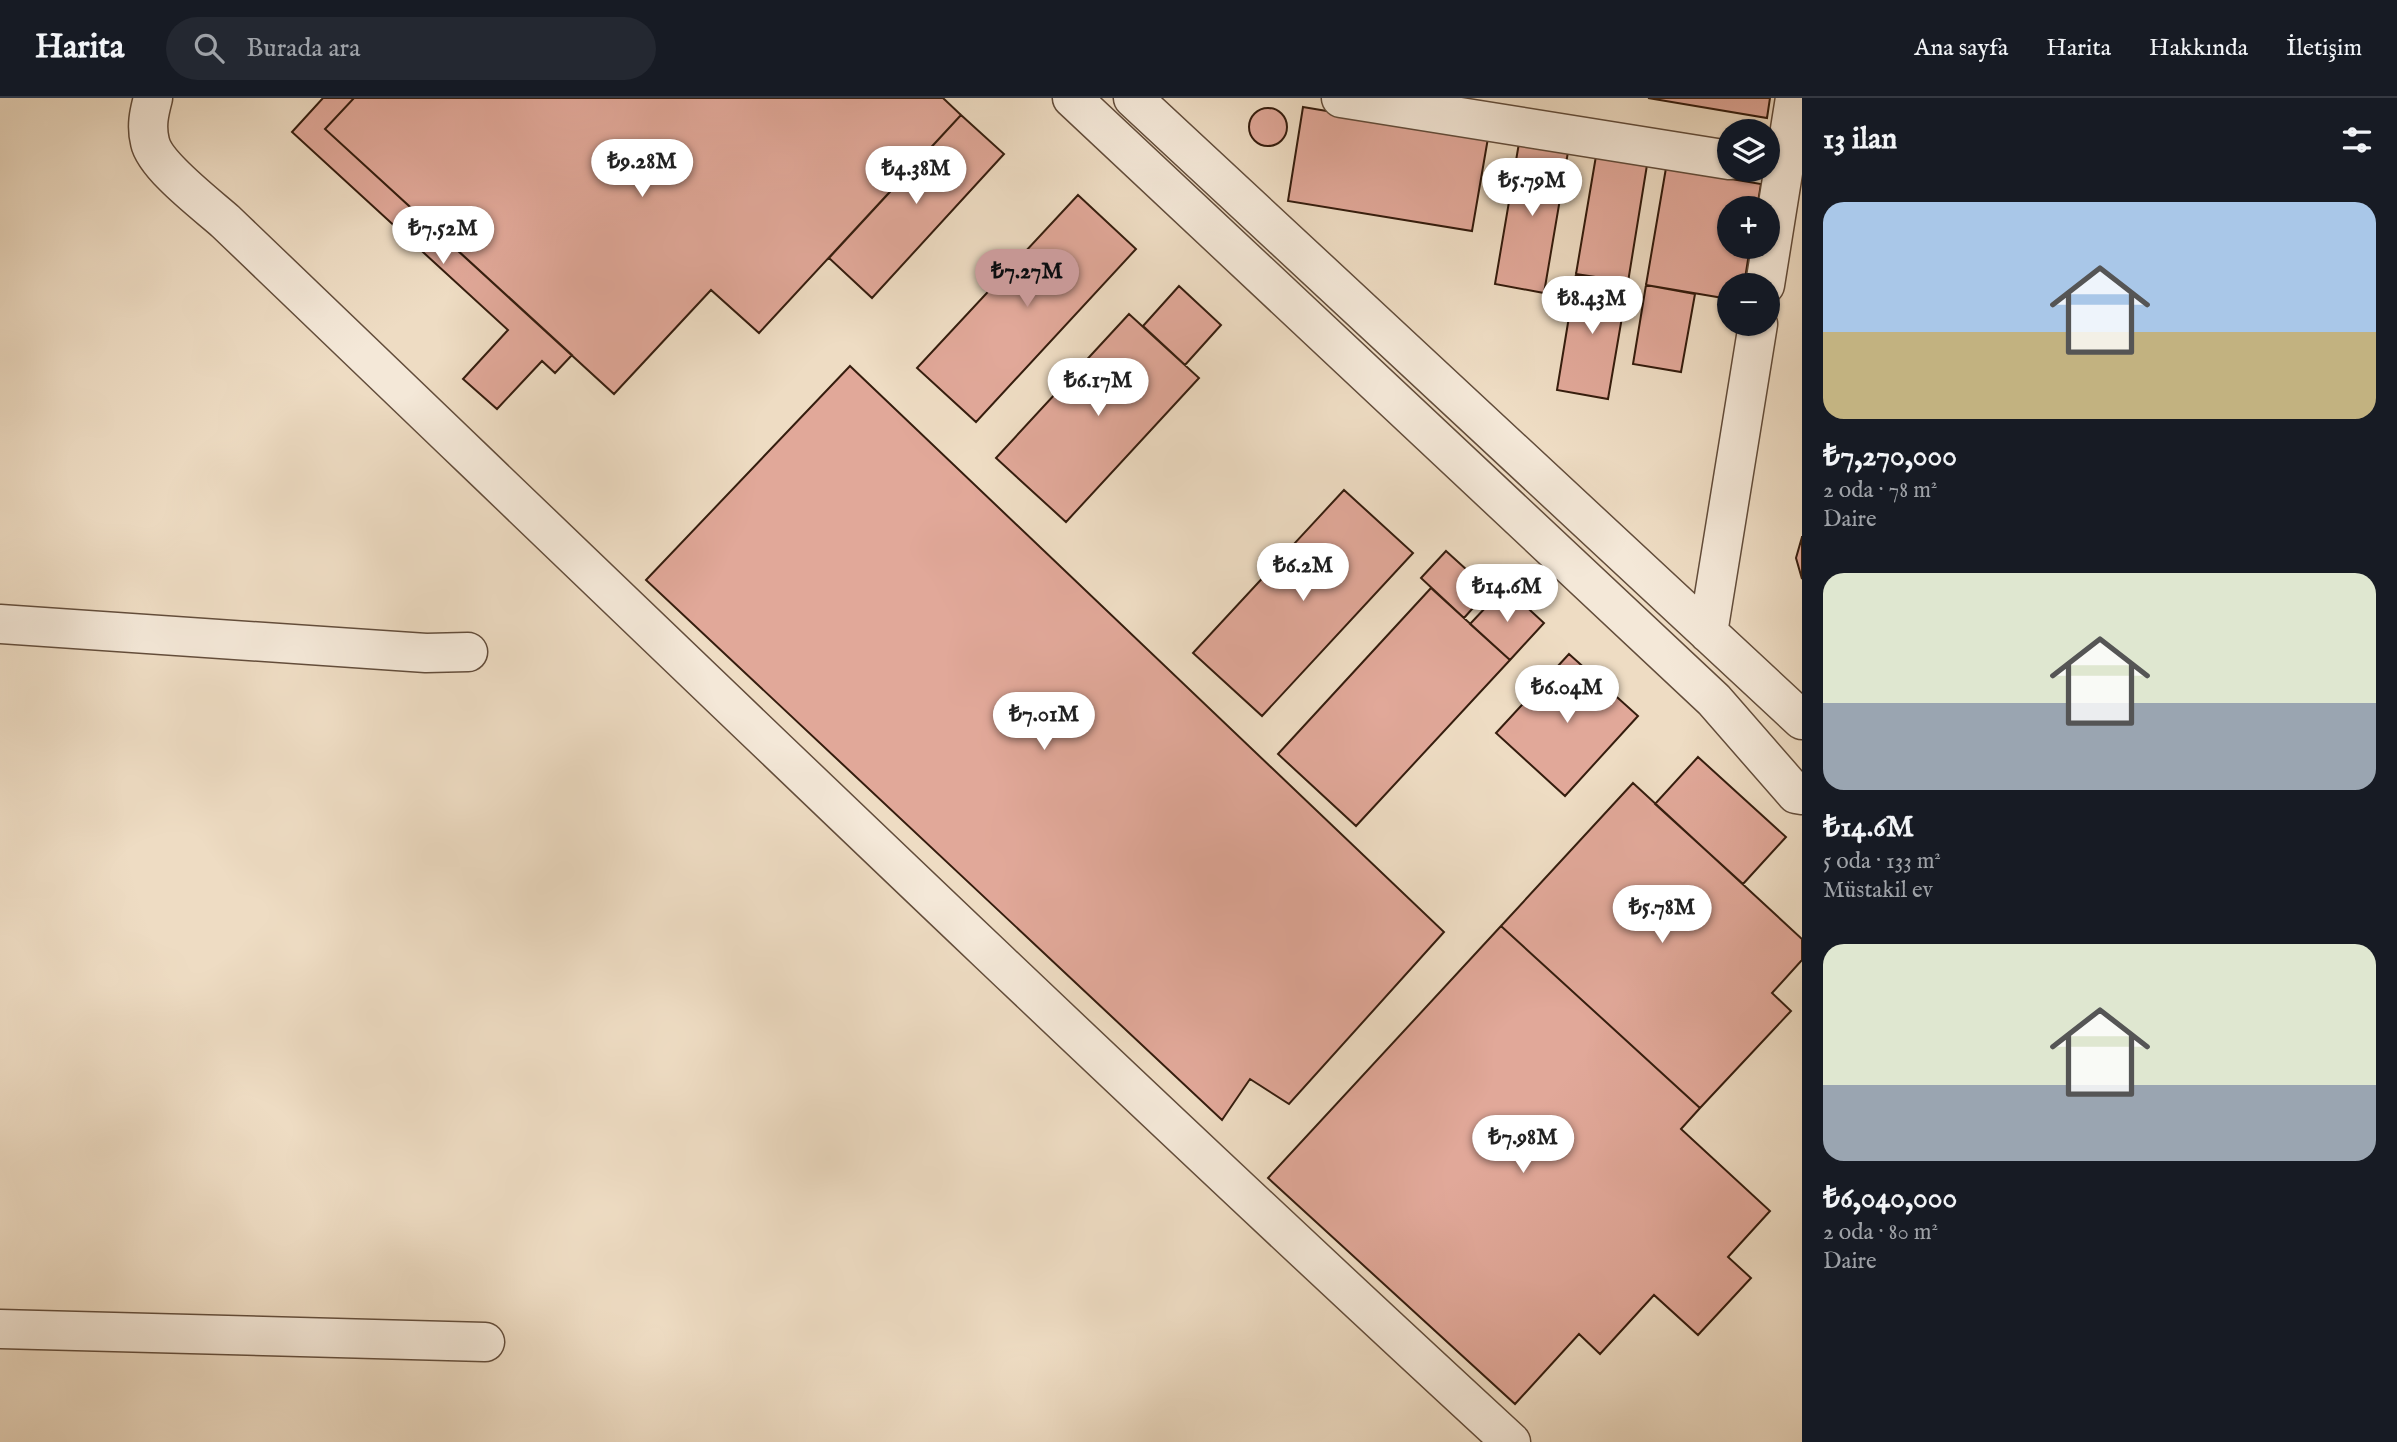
<!DOCTYPE html>
<html lang="tr">
<head>
<meta charset="utf-8">
<style>
  :root { --surface:#171b24; --page:#242831; --text:#f1f3f6; --muted:#9ea1a6; --line:#363941; --accent:#c59692 }
  body { margin:0; font-family:"IM FELL English",serif; background:var(--page); color:var(--text); height:100vh; display:flex; flex-direction:column; font-size:26px; white-space:nowrap }
  * { box-sizing:border-box; margin:0 }
  p { font-size:23px; color:var(--muted) }
  .icon { flex:none; width:38px; height:38px; fill:none; stroke:currentColor; stroke-width:2; stroke-linecap:round; stroke-linejoin:round }
  .map { position:relative; flex:1; overflow:hidden }
  .sheet { display:flex; flex-direction:column; background:var(--surface); width:595px }
  .sheet>* { flex:none }
  .fabs { position:absolute; left:1717px; top:21px; display:grid; gap:14px }
  .fabs a { display:grid; place-items:center; width:63px; height:63px; border-radius:50%; background:var(--surface); box-shadow:0 2px 5px #0004; font-size:35px }
  .price { position:absolute; translate:-50% -60px; padding:0 16px; border-radius:24px; background:#fff; color:#222; font-size:23px; line-height:46px; filter:drop-shadow(0 2px 4px #0008) }
  .price::after { content:''; position:absolute; left:50%; top:42px; width:21px; height:16px; margin-left:-10px; background:inherit; clip-path:polygon(0 0,100% 0,50% 100%) }
  .price.selected { background:var(--accent); color:#111 }
  ul { padding:0; list-style:none }
  li { display:grid; align-content:center; gap:14px; height:371px; padding:0 21px }
  li span { display:grid; place-items:center; height:217px; border-radius:21px; color:#555 }
  li>.icon { margin-inline-start:auto }
  span .icon { width:126px; height:126px; fill:#fffc; stroke-width:1 }
  li b { font-size:30px }
  h2 { display:flex; justify-content:space-between; align-items:center; height:84px; padding:0 21px; font-size:30px }
  header { display:flex; align-items:center; gap:42px; box-sizing:border-box; height:98px; padding:0 35px; background:var(--surface); border-bottom:2px solid var(--line) }
  header strong { font-size:33px }
  nav { display:flex; gap:38px; margin-inline-start:auto; font-size:24px }
  .search { width:490px; height:63px; background:var(--page); display:flex; align-items:center; gap:18px; box-sizing:border-box; padding:0 24px; border-radius:38px; color:var(--muted); font-size:26px }
  main { display:flex; flex:1; min-height:0 }
  .map>svg:first-child { display:block }
  .building { fill:#e1a899; stroke:#351d0e; stroke-width:2 }
  .lines { fill:none; stroke-linecap:round; stroke-linejoin:round }
  .minor-casing { stroke:#634d3b; stroke-width:41 }
  .minor { stroke:#f4e8d8; stroke-width:38 }
</style>
</head>
<body>
<header>
<strong>Harita</strong>
<div class="search"><svg class="icon" aria-label="search" viewBox="0 0 24 24"><circle cx="10" cy="10" r="6"/><path d="M15 15l6 6"/></svg>Burada ara</div>
<nav><a>Ana sayfa</a><a>Harita</a><a>Hakkında</a><a>İletişim</a></nav>
</header>
<main>
<div class="map">
<svg width="1802" height="1344" viewBox="0 0 1802 1344">
  <rect width="100%" height="100%" fill="#eedcc3"/>
  <filter id="stains"><feTurbulence type="fractalNoise" baseFrequency=".00286" numOctaves="4"/><feColorMatrix values="0 0 0 0 .2 0 0 0 0 .09 0 0 0 0 .02 0 0 0 .5 -.17"/></filter>
  <radialGradient id="worn" r=".72"><stop offset=".6" stop-color="#630" stop-opacity="0"/><stop offset="1" stop-color="#630" stop-opacity=".3"/></radialGradient>
  <path class="building" d="M323 0H354L325 31 572 257 555 275 542 263 497 311 463 281 508 232 292 34Z
    M354 0H943L961 17 759 235 711 192 614 296 325 31Z
    M1648 0H1770L1767 20Z
    M1303 9 1488 40 1472 133 1288 103Z
    M1249 29a19 19 0 1 1 38 0a19 19 0 1 1-38 0Z
    M961 17 1004 56 872 200 829 160Z
    M1519 45 1568 54 1544 195 1495 186Z
    M1596 58 1647 67 1628 184 1576 176Z
    M1666 70 1761 86 1757 110H1729V149H1750L1744 187H1729V201L1646 187Z
    M1078 97 1136 151 976 324 917 270Z
    M1576 176 1628 184 1608 301 1557 292Z
    M1646 187 1695 196 1681 274 1633 266Z
    M1179 188 1221 227 1185 267 1143 228Z
    M1129 216 1199 280 1066 424 996 360Z
    M850 268 1444 834 1289 1006 1250 981 1222 1022 646 482Z
    M1344 392 1413 455 1262 618 1193 555Z
    M1802 439V438V481L1796 460Z
    M1446 453 1489 492 1464 520 1421 480Z
    M1505 489 1544 525 1510 562 1470 526Z
    M1431 490 1510 562 1356 728 1278 656Z
    M1569 556 1638 618 1565 698 1496 635Z
    M1698 659 1786 739 1743 786 1655 706Z
    M1633 685 1802 841V862L1772 895 1791 913 1700 1010 1501 828Z
    M1501 828 1700 1010 1681 1031 1770 1113 1728 1159 1751 1180 1698 1237 1654 1197 1600 1256 1579 1236 1515 1306 1268 1080Z"/>
  <g class="lines">
    <defs>
      <path id="minor" d="M153 0C149 15 146 28 150 44 155 68 207 107 226 124 653 533 1077 944 1511 1344
        M1072 0 1714 602 1796 696 1802 697
        M1133 0 1802 622
        M1341 0 1729 62
        M1765 187 1795 0
        M0 526 426 555 468 554
        M1708 535 1758 226
        M0 1231 485 1244"/>
    </defs>
    <use href="#minor" class="minor-casing"/>
    <use href="#minor" class="minor"/>
  </g>
  <rect width="100%" height="100%" filter="url(#stains)"/>
  <rect width="100%" height="100%" fill="url(#worn)"/>
</svg>
<div class="fabs">
<a><svg class="icon" aria-label="layers" viewBox="0 0 24 24"><path d="M12 4l9 5-9 5-9-5zM3 14l9 5 9-5"/></svg></a>
<a>+</a>
<a>−</a>
</div>
<b class="price" style="left:642px;top:101px">₺9.28M</b>
<b class="price" style="left:916px;top:108px">₺4.38M</b>
<b class="price" style="left:1532px;top:120px">₺5.79M</b>
<b class="price" style="left:443px;top:168px">₺7.52M</b>
<b class="price selected" style="left:1027px;top:211px">₺7.27M</b>
<b class="price" style="left:1592px;top:238px">₺8.43M</b>
<b class="price" style="left:1098px;top:320px">₺6.17M</b>
<b class="price" style="left:1303px;top:505px">₺6.2M</b>
<b class="price" style="left:1507px;top:526px">₺14.6M</b>
<b class="price" style="left:1567px;top:627px">₺6.04M</b>
<b class="price" style="left:1044px;top:654px">₺7.01M</b>
<b class="price" style="left:1662px;top:847px">₺5.78M</b>
<b class="price" style="left:1523px;top:1077px">₺7.98M</b>
</div>
<section class="sheet">
<h2>13 ilan<svg class="icon" aria-label="filters" viewBox="0 0 24 24"><path d="M4 7h16M4 17h16"/><circle cx="9" cy="7" r="2"/><circle cx="15" cy="17" r="2"/></svg></h2>
<ul>
<li><span style="background:linear-gradient(#a9c7e8 60%,#c2b280 0)"><svg class="icon" aria-label="home" viewBox="0 0 24 24"><path d="M3 11l9-7 9 7M6 9v11h12V9"/></svg></span><div><b>₺7,270,000</b><p>2 oda · 78 m²</p><p>Daire</p></div></li>
<li><span style="background:linear-gradient(#dfe7d0 60%,#9aa5b1 0)"><svg class="icon" aria-label="home" viewBox="0 0 24 24"><path d="M3 11l9-7 9 7M6 9v11h12V9"/></svg></span><div><b>₺14.6M</b><p>5 oda · 133 m²</p><p>Müstakil ev</p></div></li>
<li><span style="background:linear-gradient(#dfe7d0 65%,#9aa5b1 0)"><svg class="icon" aria-label="home" viewBox="0 0 24 24"><path d="M3 11l9-7 9 7M6 9v11h12V9"/></svg></span><div><b>₺6,040,000</b><p>2 oda · 80 m²</p><p>Daire</p></div></li>
</ul>
</section>
</main>
</body>
</html>
